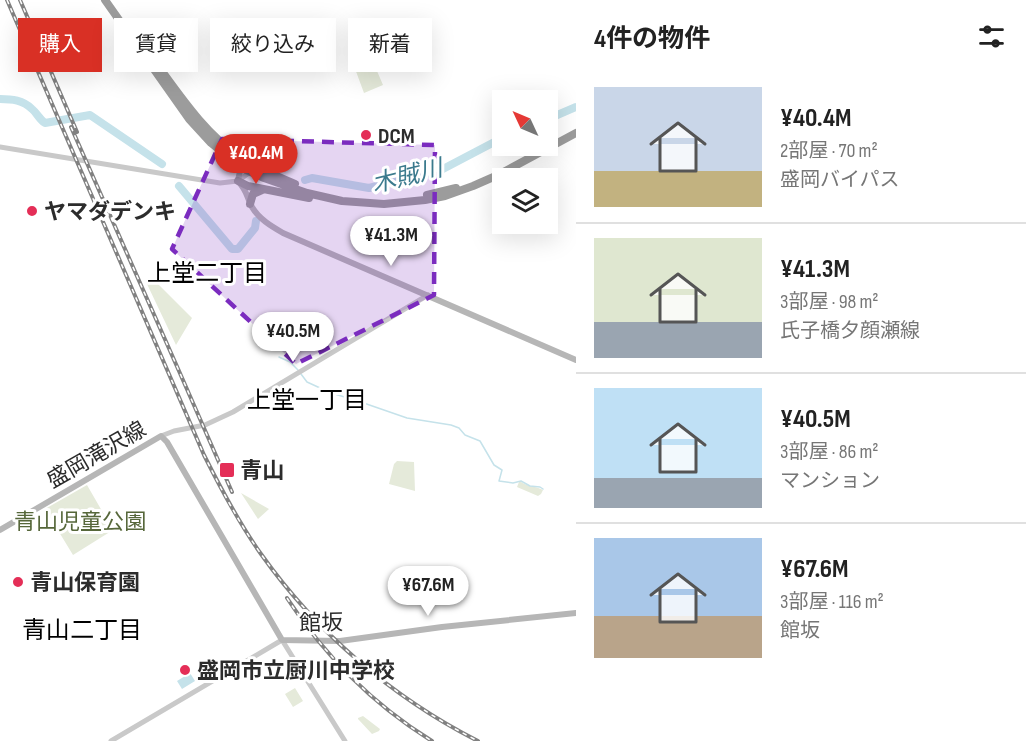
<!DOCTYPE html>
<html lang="ja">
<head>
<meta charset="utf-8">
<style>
  :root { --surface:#fff; --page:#f6f6f6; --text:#222; --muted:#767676; --line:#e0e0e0; --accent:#d93025 }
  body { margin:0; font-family:"Sofia Sans Condensed","Noto Sans JP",sans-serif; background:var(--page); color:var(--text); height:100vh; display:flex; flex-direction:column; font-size:22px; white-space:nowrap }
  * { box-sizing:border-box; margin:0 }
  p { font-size:20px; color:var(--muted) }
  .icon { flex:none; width:33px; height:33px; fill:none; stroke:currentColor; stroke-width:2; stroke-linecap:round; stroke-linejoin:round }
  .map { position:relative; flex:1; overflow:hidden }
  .side { display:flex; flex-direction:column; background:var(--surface); width:450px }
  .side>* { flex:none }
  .top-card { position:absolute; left:18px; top:18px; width:468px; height:54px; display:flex; gap:12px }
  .needle { width:39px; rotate:314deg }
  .buttons { position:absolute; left:492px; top:90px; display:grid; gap:12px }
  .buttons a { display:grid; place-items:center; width:66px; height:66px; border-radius:0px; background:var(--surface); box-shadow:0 6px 24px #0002; font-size:30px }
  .price { position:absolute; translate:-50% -51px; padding:0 14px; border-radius:21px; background:#fff; color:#222; font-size:20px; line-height:39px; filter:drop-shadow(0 2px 3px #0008) }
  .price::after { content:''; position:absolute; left:50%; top:36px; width:18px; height:14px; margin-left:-9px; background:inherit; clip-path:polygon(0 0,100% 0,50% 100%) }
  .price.current { background:var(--accent); color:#fff }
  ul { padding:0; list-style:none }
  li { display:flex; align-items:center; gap:18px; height:150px; padding:0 18px }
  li+li { border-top:2px solid var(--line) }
  li span { display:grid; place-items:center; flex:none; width:168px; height:120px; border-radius:0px; color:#555 }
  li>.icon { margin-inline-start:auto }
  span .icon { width:72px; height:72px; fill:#fffc; stroke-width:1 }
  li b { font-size:26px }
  h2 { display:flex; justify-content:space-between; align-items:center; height:72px; padding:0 18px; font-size:26px }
  .tag { padding:0 21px; border-radius:0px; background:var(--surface); box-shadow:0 6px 24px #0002; font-size:21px; line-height:54px }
  .tag.current { background:var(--accent); color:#fff }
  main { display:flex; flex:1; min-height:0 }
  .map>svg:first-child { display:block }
  .green { fill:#e5eada }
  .water { fill:#c5e2ea }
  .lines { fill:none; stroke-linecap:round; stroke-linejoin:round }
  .stream { stroke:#c5e2ea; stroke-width:1.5 }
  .river { stroke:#c5e2ea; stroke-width:8 }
  .tertiary { stroke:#c9c9c9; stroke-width:5 }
  .secondary { stroke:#b6b6b6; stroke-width:6 }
  .trunk { stroke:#9c9c9c; stroke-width:8 }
  .rail-casing { stroke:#818181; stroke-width:4 }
  .rail { stroke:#fff; stroke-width:1.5; stroke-dasharray:4.5; stroke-linecap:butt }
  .marked { fill:#7b2cbf; fill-opacity:0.2; stroke:#7b2cbf; stroke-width:4.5; stroke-dasharray:12 8; stroke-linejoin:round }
  .poi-dot { fill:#e42e57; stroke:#fff; stroke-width:2 }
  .labels { text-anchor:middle; stroke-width:6; stroke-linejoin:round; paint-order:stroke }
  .poi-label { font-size:22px; font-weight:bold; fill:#2c2c2c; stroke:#fff; text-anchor:start }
  .street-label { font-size:22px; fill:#2c2c2c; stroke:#fff }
  .park-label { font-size:22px; fill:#56673a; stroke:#fff }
  .water-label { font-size:24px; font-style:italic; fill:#3b7a8d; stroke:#fff }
  .neighbourhood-label { font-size:24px; fill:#000; stroke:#fff }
</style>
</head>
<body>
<main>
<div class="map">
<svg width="576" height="741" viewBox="0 0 576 741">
  <rect width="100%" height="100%" fill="#fff"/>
  <path class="green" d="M371 57 383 85 364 93 354 66Z
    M154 280 192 318 176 345 147 284Z
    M397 461 414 462 415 491 389 484 394 464Z
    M519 482H521C528 487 536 486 543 490L541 494 538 496 517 487Z
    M87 485 113 530 73 555 45 509Z
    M241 493 269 509 258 519Z
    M295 688 303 701 293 707 285 694Z
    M363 716 380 729 379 731 372 734 358 719V718Z"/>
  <path class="water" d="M190 673 195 681 182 689 177 681Z"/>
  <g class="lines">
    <path class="stream" d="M279 357 290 362 298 370
      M301 374 307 382 331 393 355 400 407 418 451 425 459 428 465 435 480 441 494 465 502 470 499 481 513 483 521 481 530 486 540 487 543 489"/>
    <path class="river" d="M0 99C12 99 23 100 32 109 37 113 39 119 45 123L90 115 162 164
      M548 119 576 107
      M305 180 312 178 369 188 441 170 502 138
      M179 186 232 249H238L255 228 256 221"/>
    <path class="tertiary" d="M0 147 220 183 238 181 250 172
      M161 436 174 431 205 425 233 412 428 295
      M111 741 282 640 345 741"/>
    <path class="secondary" d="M241 166 238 181C248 192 246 196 252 207 259 219 271 226 283 233L576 360
      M0 530 161 436 167 442 282 640 340 641 442 627 576 613"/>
    <path class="trunk" d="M105 0 189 119 211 143 242 168 264 178 307 193 342 201 384 204 425 200 445 196 473 186 498 175 576 133
      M153 59C179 94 204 133 240 157 257 168 276 176 295 184
      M238 181 248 186 309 198
      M427 195 456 188
      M250 204 253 194 262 190"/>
    <defs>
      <path id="rail" d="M7 0 204 455C221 489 239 523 261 554 317 633 393 698 478 741
        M20 0 77 132
        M71 127 179 371 232 492
        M287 598C324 655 374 705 432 741"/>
    </defs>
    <use href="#rail" class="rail-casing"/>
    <use href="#rail" class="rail"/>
  </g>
  <path class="marked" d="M222 139 435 145 434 295 296 364 172 249Z"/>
  <g class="poi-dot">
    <circle cx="366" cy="135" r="6"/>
    <circle cx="32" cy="211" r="6"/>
    <rect x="219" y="462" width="16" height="16" rx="3"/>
    <circle cx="18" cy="582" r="6"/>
    <circle cx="185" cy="670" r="6"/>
  </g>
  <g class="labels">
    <g class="poi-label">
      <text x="378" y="143">DCM</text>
      <text x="44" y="219">ヤマダデンキ</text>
      <text x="240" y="478">青山</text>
      <text x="30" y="590">青山保育園</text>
      <text x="197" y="678">盛岡市立厨川中学校</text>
    </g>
    <g class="street-label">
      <text transform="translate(96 454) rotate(-30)" y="8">盛岡滝沢線</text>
      <text transform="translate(321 622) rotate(-1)" y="8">館坂</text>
    </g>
    <g class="park-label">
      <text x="80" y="529">青山児童公園</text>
    </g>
    <g class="water-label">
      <text transform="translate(407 176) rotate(-14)" y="8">木賊川</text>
    </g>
    <g class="neighbourhood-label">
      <text x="207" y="281">上堂二丁目</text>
      <text x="307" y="408">上堂一丁目</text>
      <text x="82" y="638">青山二丁目</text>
    </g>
  </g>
</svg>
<div class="buttons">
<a><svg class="needle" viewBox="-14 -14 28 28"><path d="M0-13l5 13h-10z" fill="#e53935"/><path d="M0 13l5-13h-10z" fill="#767676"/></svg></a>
<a><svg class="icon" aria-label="layers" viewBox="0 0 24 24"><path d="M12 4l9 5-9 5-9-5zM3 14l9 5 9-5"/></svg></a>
</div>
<b class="price current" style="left:256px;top:185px">¥40.4M</b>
<b class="price" style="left:391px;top:267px">¥41.3M</b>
<b class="price" style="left:293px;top:363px">¥40.5M</b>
<b class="price" style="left:428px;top:617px">¥67.6M</b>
<div class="top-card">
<a class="tag current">購入</a>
<a class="tag">賃貸</a>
<a class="tag">絞り込み</a>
<a class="tag">新着</a>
</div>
</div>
<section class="side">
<h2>4件の物件<svg class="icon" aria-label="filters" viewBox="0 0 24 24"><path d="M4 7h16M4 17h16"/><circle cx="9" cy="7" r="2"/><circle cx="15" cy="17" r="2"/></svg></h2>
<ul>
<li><span style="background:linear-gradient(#c9d6e8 70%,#c2b280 0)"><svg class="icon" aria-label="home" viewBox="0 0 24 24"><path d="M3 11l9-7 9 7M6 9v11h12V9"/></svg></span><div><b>¥40.4M</b><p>2部屋 · 70 m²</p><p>盛岡バイパス</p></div></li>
<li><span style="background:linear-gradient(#dfe7d0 70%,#9aa5b1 0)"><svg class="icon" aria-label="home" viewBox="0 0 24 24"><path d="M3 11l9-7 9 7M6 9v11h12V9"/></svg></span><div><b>¥41.3M</b><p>3部屋 · 98 m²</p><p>氏子橋夕顔瀬線</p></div></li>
<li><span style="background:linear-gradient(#bfe0f5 75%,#9aa5b1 0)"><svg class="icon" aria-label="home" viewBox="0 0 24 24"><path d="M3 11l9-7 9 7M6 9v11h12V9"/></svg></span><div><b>¥40.5M</b><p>3部屋 · 86 m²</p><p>マンション</p></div></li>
<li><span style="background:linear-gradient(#a9c7e8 65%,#b9a48a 0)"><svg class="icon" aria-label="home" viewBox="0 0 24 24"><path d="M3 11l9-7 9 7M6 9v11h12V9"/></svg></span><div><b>¥67.6M</b><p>3部屋 · 116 m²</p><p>館坂</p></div></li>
</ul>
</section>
</main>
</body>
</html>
